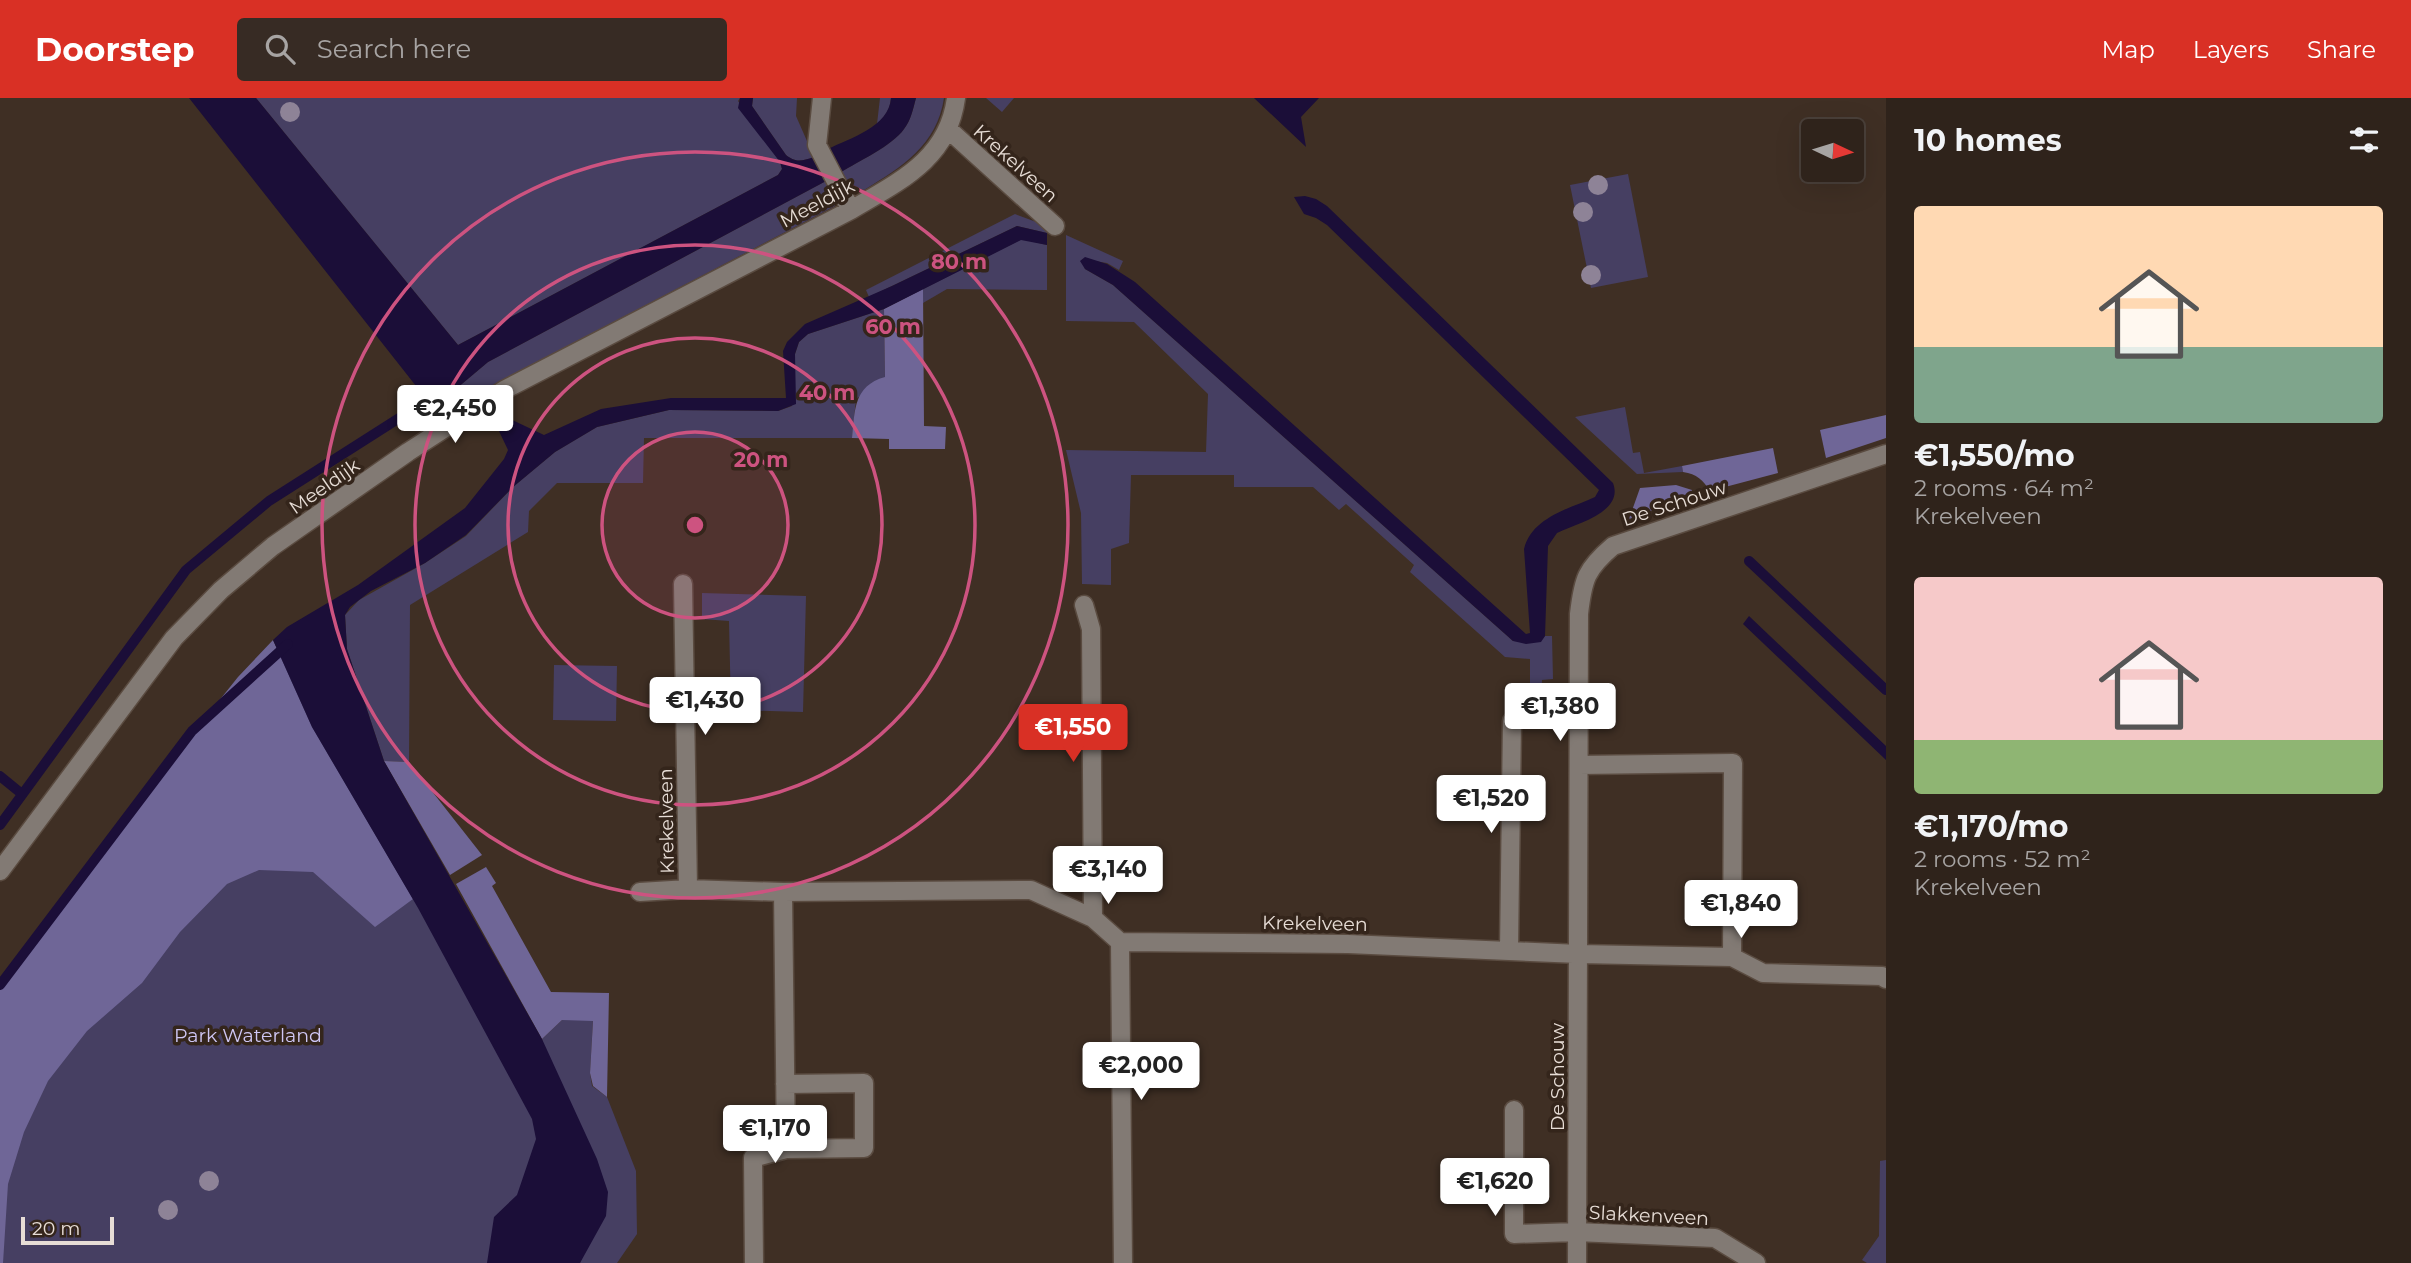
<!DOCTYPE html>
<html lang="en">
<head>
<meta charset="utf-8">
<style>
  :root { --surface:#2f231b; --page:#372b24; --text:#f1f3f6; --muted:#a7a4a3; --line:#4a403a; --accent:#d93025 }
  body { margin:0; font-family:Montserrat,sans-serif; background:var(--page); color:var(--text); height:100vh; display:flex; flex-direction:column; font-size:26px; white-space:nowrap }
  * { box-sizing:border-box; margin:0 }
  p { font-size:23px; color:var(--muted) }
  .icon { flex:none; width:38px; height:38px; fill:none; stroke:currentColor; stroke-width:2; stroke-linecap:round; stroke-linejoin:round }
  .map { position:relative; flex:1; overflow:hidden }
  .sheet { display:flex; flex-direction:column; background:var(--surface); width:525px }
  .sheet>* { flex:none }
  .needle { width:46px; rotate:94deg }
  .controls { position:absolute; left:1801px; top:21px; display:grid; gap:14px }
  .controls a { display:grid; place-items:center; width:63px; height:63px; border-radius:7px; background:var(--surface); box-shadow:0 7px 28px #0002,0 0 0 2px var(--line); font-size:35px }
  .scale { position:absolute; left:21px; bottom:18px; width:93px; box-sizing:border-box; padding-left:7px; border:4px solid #e7ddd6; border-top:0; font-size:19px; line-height:24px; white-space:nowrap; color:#e7ddd6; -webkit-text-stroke:5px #34251b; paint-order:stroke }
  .price { position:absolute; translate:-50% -60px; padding:0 16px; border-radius:7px; background:#fff; color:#222; font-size:23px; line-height:46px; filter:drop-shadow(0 2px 4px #0008) }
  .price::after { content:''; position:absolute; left:50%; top:42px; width:21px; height:16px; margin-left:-10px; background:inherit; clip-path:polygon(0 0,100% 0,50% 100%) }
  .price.current { background:var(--accent); color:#fff }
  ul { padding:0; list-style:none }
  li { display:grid; align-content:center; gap:14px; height:371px; padding:0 28px }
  li span { display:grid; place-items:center; height:217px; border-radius:7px; color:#555 }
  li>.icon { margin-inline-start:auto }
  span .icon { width:126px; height:126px; fill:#fffc; stroke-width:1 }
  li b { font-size:30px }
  h2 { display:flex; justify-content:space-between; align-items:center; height:84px; padding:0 28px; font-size:30px }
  header { display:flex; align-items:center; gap:42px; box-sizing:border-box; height:98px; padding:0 35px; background:var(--accent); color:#fff }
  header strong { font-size:33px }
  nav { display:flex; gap:38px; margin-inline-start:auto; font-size:24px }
  .search { width:490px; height:63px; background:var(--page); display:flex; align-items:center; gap:18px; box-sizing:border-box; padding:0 24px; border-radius:7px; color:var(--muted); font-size:26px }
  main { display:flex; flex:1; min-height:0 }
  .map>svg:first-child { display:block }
  .green { fill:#463f62 }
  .forest { fill:#6f6697 }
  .water { fill:#1b0e38 }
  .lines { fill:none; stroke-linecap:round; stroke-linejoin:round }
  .stream { stroke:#1b0e38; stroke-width:10 }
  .minor-casing { stroke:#5a4b40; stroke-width:21 }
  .minor { stroke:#827a74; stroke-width:18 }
  .tree { fill:#8e8397 }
  .ring { fill:none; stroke:#cd5380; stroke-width:3.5 }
  .labels { text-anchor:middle; stroke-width:7; stroke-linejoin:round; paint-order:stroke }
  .street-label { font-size:19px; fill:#e7ddd6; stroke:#34251b }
  .park-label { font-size:19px; fill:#cfc7f5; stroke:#34251b }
  .centre { fill:#cd5380; stroke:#34251b; stroke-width:3.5 }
  .ring-label { font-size:21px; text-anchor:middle; font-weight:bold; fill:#cd5380; stroke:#34251b; stroke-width:7; stroke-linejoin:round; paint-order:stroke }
</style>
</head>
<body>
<header>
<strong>Doorstep</strong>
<div class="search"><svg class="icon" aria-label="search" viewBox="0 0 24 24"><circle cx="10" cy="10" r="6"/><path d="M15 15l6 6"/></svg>Search here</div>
<nav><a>Map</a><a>Layers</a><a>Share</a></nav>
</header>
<main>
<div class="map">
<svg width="1886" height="1165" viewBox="0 0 1886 1165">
  <rect width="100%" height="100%" fill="#3f2f24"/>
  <path class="green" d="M256 0H740L738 3 780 64 782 71 778 77 458 247Z
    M753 0H797L796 18 814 59C802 63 796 65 786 57L752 8Z
    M880 0H891C890 12 885 18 877 26Z
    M916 0H944C937 47 902 69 864 92L848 87 841 74C859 63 892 48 904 31 911 22 913 11 916 0Z
    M986 0H1014L1002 14Z
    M1628 76 1648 179 1591 190 1570 87Z
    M826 83 834 97 835 108 545 260 498 285 451 315 444 301 488 264Z
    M1015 116 1047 128V135L1017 128 869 199 866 192Z
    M1066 137 1123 163 1119 172 1107 165 1082 161 1085 171 1113 187 1513 543 1540 544 1545 538H1552L1553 581 1542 582 1541 604 1530 603V561L1505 559 1410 474 1414 467 1346 406 1339 412 1313 389H1234V377H1131L1129 445 1111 451V487L1082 486 1081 415 1066 352 1206 354 1208 296 1134 224 1066 223Z
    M1022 141 1047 147V192L947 191 923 205V191Z
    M884 211 885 280 856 301 852 340H644L643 385H557L529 413 528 434 410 507 409 664 384 663 347 551 345 517 359 502 425 465 466 438 513 389 555 354 597 329 669 312 778 313 792 308 795 256 799 244 808 236Z
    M1625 309 1633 355 1640 354 1644 375 1682 368 1683 374 1637 376 1575 319Z
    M702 495 806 498 803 614 731 612 729 523 702 521Z
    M293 531 563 1047 539 1165H0V887L192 633Z
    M554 567 617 568 616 623 553 622Z
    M562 922H593L590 975 592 988 607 999 636 1073 637 1136 617 1165H580L584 1155 542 941Z
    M1886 1062V1165H1867L1862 1162 1879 1138 1880 1063Z"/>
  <path class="forest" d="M923 191 924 328 946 329 945 351H889V341L852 340C855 313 853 288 885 279L884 211Z
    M1886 317V340L1826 360 1820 332Z
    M1773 350 1778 375 1710 393C1703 382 1697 376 1683 374L1682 368Z
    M1676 387 1692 392 1693 398 1629 421 1640 390Z
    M273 542 312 629 413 801 375 829 313 774 259 772 227 786 180 834 142 885 87 933 48 983 24 1034 8 1086 3 1165H0V885L190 639 238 579Z
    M384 663 409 664 482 757 450 777Z
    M486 769 496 785 492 788 551 894 609 895 607 999 593 988 590 975 593 923 562 922 542 941 456 786Z"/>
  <path class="water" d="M189 0H256L458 247 778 77 782 71 780 64 738 10 740 0H753L752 8 786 57C796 65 802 63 814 59L826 83 488 264 444 301 404 317 416 302V288Z
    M891 0H916C913 11 911 22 904 31 892 48 859 63 841 74L828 51C850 40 889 29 891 0Z
    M1254 0H1319L1301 19 1306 49Z
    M1305 98 1316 101 1327 108 1613 385C1624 414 1578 425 1557 435L1548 448 1545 538 1541 544 1526 546 1513 543 1113 187 1085 171 1080 163 1085 159 1107 166 1135 184 1526 536 1530 535 1524 451C1532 419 1569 411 1595 399L1599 392 1327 127 1316 120 1304 116 1294 99Z
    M1017 128 1047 135V147L1021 142 884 211 808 236 799 244 795 256 796 306 778 313 669 312 597 329 555 354 513 389 466 437 425 465 371 493 350 509 345 517 347 551 384 663 542 941 597 1061 608 1094 606 1118 580 1165H487L494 1119 517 1097 536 1041 532 1021 418 810 312 629 273 542 287 529 358 487 465 410 504 361 508 352 498 331 508 320 544 337 601 311 671 300H786L783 253 787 244 805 226 892 188Z
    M1749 518 1886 648V662L1743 526Z"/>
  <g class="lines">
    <path class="stream" d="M1749 463 1886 592
      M0 678 22 696
      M0 727 186 472 269 403 404 317
      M0 887 192 633 288 546"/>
    <defs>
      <path id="minor" d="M822 0 817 47 851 112
        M949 32 1055 128
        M683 486 688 791
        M1084 507 1091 531 1093 820
        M1579 667 1733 665 1732 859
        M0 773 174 540 221 492 273 448 408 354 504 292 851 112C900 83 948 61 956 0
        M640 794 688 791 783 794 1031 792 1093 820 1120 844 1348 846 1579 856 1732 859 1763 875 1882 878 1886 881
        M783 794 786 1051 864 1050V985L785 986
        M1120 844 1123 1165
        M1509 852 1512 623
        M1514 1012V1136L1576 1134 1715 1140 1756 1165
        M754 1165 753 1060 786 1051
        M1577 1165 1579 516C1583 481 1586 471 1613 448L1886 356"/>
    </defs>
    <use href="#minor" class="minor-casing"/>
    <use href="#minor" class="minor"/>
  </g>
  <g class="tree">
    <circle cx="290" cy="14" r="10"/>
    <circle cx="1598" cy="87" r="10"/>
    <circle cx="1583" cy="114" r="10"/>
    <circle cx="1591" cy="177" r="10"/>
    <circle cx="209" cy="1083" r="10"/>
    <circle cx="168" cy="1112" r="10"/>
  </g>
  <circle cx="695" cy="427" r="93" fill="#cd5380" fill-opacity=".12"/>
  <g class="ring">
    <circle cx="695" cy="427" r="93"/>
    <circle cx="695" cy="427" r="187"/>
    <circle cx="695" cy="427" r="280"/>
    <circle cx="695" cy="427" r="373"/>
  </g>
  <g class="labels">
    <g class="street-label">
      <text transform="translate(1016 65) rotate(42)" y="7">Krekelveen</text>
      <text transform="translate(817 105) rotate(-28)" y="7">Meeldijk</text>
      <text transform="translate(324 388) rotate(-35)" y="7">Meeldijk</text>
      <text transform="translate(1674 405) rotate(-18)" y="7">De Schouw</text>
      <text transform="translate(666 723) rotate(-91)" y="7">Krekelveen</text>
      <text transform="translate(1315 825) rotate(1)" y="7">Krekelveen</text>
      <text transform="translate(1557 979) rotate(-90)" y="7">De Schouw</text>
      <text transform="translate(1649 1117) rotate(3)" y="7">Slakkenveen</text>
    </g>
    <g class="park-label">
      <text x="248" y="944">Park Waterland</text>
    </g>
  </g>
  <circle cx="695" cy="427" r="10" class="centre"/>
  <g class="ring-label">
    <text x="959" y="171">80 m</text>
    <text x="893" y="236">60 m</text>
    <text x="827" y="302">40 m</text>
    <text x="761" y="369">20 m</text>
  </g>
</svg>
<div class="controls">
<a><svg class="needle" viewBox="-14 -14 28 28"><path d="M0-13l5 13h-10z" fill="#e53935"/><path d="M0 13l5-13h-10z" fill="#a7a4a3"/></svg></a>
</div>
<div class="scale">20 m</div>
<b class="price" style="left:455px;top:347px">€2,450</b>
<b class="price" style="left:705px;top:639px">€1,430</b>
<b class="price" style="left:1560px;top:645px">€1,380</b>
<b class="price current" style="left:1073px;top:666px">€1,550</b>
<b class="price" style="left:1491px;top:737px">€1,520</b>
<b class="price" style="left:1108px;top:808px">€3,140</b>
<b class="price" style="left:1741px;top:842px">€1,840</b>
<b class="price" style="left:1141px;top:1004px">€2,000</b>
<b class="price" style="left:775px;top:1067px">€1,170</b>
<b class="price" style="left:1495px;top:1120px">€1,620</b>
</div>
<section class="sheet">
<h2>10 homes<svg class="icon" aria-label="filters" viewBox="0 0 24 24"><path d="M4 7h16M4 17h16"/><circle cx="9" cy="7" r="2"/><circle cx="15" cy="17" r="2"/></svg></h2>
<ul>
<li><span style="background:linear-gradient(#ffd9b3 65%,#7fa58c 0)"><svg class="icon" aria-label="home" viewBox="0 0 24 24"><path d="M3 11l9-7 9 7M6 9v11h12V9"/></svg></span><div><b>€1,550/mo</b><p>2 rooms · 64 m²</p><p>Krekelveen</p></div></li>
<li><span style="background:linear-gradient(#f6c9c9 75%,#8fb573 0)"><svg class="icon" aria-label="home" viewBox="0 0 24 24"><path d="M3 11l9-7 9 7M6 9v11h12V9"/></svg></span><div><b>€1,170/mo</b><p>2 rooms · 52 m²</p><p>Krekelveen</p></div></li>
</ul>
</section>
</main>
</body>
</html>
